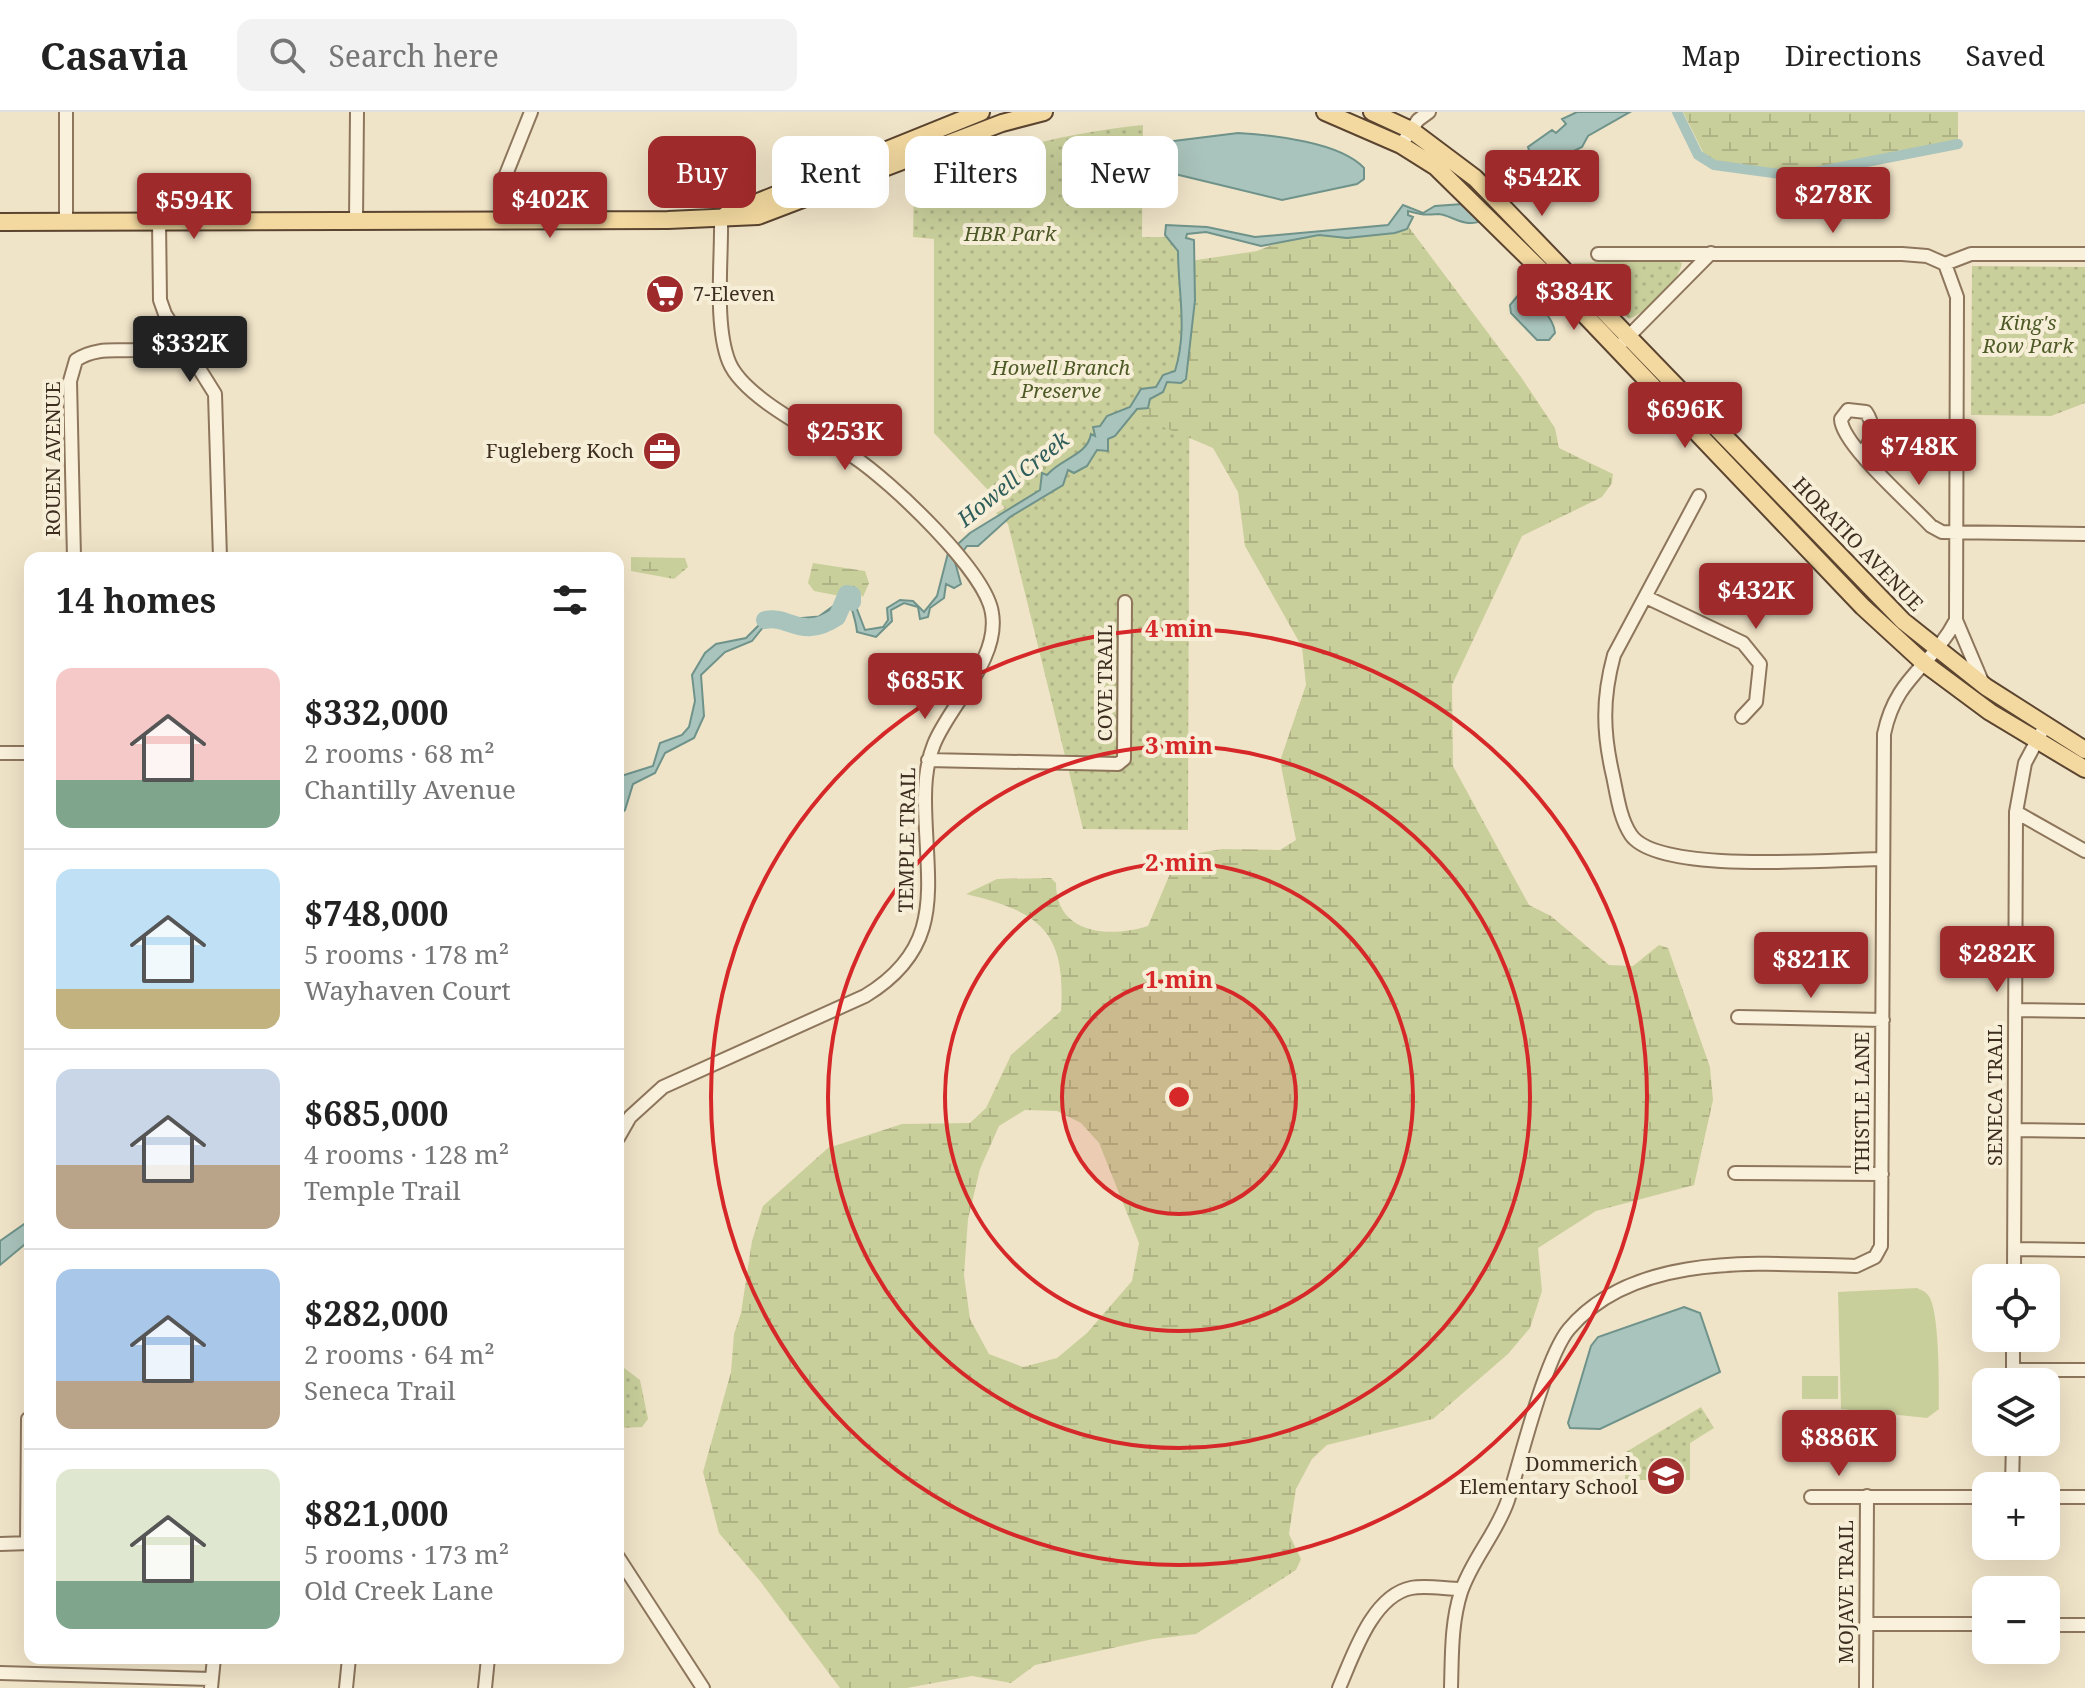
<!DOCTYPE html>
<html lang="en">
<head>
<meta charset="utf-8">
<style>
  :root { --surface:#fff; --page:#f2f2f2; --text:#222; --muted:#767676; --line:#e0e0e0; --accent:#9e2a2b }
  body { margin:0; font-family:"Noto Serif",serif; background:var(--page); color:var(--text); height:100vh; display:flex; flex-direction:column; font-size:30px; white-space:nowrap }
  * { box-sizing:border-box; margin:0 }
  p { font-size:26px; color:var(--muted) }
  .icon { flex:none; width:44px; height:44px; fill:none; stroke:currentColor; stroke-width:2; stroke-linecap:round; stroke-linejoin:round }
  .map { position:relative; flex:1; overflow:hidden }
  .panel { position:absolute; left:24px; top:440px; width:600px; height:1112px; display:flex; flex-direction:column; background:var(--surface); border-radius:16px; box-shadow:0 8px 32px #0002 }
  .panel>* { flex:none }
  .banner { position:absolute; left:648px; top:24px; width:760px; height:72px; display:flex; gap:16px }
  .tools { position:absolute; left:1972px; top:1152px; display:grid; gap:16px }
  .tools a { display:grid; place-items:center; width:88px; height:88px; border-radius:16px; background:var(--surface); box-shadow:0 8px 32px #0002; font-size:40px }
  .price { position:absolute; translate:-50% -68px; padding:0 18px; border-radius:8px; background:var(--accent); color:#fff; font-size:26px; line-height:52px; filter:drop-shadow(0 2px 4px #0008) }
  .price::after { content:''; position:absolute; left:50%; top:48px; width:24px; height:18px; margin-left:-12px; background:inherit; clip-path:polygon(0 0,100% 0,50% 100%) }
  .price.active { background:#222; color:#fff }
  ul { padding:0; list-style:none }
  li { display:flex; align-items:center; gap:24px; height:200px; padding:0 32px }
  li+li { border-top:2px solid var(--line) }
  li span { display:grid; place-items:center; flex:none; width:224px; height:160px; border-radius:16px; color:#555 }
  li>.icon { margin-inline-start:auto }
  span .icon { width:96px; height:96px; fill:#fffc; stroke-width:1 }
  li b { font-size:34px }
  h2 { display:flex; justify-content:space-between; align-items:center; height:96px; padding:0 32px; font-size:34px }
  .pill { padding:0 28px; border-radius:16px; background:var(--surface); box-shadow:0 8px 32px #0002; font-size:28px; line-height:72px }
  .pill.active { background:var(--accent); color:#fff }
  header { display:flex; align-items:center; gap:48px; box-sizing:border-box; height:112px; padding:0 40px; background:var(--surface); border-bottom:2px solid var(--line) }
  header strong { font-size:38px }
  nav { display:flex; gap:44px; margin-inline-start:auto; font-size:28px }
  .search { width:560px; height:72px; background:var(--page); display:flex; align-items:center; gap:20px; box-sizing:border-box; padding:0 28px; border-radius:16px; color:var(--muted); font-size:30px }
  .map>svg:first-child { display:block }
  .green { fill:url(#green-dots) }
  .wetland { fill:url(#wetland-marsh); fill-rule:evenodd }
  .pitch { fill:#c9cf9b }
  .water { fill:#a9c4bc; stroke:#6f938a; stroke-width:2 }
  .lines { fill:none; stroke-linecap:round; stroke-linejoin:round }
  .stream { stroke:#6f938a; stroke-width:3 }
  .canal { stroke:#a9c4bc; stroke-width:10 }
  .river { stroke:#a9c4bc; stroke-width:18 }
  .minor-casing { stroke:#8d765c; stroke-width:16 }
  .major-casing { stroke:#5b4430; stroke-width:20 }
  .minor { stroke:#faf1dc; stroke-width:12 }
  .major { stroke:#f3d9a0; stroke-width:16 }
  .ring { fill:none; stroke:#d62828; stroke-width:4 }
  .labels { text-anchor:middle; stroke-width:8; stroke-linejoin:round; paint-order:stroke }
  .park-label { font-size:20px; font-style:italic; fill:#4d5a26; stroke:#f7eed8 }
  .poi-label { font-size:20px; fill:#3d2e20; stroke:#f7eed8; text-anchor:end }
  .street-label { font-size:20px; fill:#3d2e20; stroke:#f7eed8 }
  .water-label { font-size:22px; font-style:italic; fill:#2f5d5a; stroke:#f7eed8 }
  .centre { fill:#d62828; stroke:#f7eed8; stroke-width:4 }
  .ring-label { font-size:24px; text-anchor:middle; font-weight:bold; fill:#d62828; stroke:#f7eed8; stroke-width:8; stroke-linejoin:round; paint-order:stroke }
</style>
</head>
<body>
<header>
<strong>Casavia</strong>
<div class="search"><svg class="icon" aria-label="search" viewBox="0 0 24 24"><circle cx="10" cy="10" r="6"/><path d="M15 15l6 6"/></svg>Search here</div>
<nav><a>Map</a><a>Directions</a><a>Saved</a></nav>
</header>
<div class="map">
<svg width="2085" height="1576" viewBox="0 0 2085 1576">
  <defs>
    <pattern id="green-dots" width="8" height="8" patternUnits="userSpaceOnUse" patternTransform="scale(2)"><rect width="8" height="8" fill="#c9cf9b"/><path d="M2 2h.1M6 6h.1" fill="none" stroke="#aeb285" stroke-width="1.8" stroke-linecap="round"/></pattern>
    <pattern id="wetland-marsh" width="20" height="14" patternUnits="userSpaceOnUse" patternTransform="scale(2)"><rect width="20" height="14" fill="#c9cf9b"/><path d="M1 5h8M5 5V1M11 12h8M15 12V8" fill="none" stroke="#aeb285"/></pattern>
  </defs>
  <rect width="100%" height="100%" fill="#f0e4c8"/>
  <path class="green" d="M1143 13 1142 125H1190L1188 718 1083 717 1008 412 996 401 1005 396 934 321V127L913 125 914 71C989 41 1063 21 1143 13Z
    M1674 148 1682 151C1678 172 1648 199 1629 207L1573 151Z
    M1972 154 2085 155V291L2051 304 1971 303Z
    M619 1252 640 1268 648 1307 642 1315 618 1316Z
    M1701 1295 1714 1316 1690 1331V1368H1625L1626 1340Z"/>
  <path class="wetland" d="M1683 0H1958V34L1796 64 1709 52Z
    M1402 106 1521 265 1555 316 1559 336 1613 362 1612 371 1602 385 1522 424 1452 573 1453 654 1529 793 1551 804 1609 853 1633 854 1659 833 1668 836 1710 955 1713 988 1694 1073 1596 1099 1538 1136 1542 1179 1530 1216 1508 1242 1433 1307 1327 1333 1312 1347 1296 1377 1289 1422 1301 1447 1296 1458 1196 1522 1153 1527 1035 1553 1011 1571 972 1564 907 1576H840L760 1469 719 1421 703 1360 731 1260 734 1222 741 1201 752 1129 763 1094 828 1036 902 1012 970 1011 986 996 1011 943 1061 899C1066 820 1041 800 966 782L997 767 1051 766 1056 771C1056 823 1110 826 1148 814L1177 745 1222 737 1280 738 1296 728 1280 649 1306 573 1302 535 1245 434 1238 380 1213 336 1161 314 1125 307 1152 277 1180 261 1190 149 1257 139 1292 125 1385 117ZM1025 998 1057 999 1081 1011 1099 1031 1139 1131 1132 1169 1087 1221 1057 1246 1023 1255 989 1242 970 1207 964 1163 968 1107 980 1057 999 1014Z
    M631 445 685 446 688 455 674 467 631 459Z
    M813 451 865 459 869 471 863 485 857 478 847 476 840 484 814 479 808 471Z"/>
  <path class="pitch" d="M1917 1176C1921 1178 1925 1179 1928 1183 1940 1197 1939 1276 1939 1297L1927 1306 1841 1297 1838 1180Z
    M1802 1264H1838V1287H1802Z"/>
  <path class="water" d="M1577 0H1630L1588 24 1582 35 1549 51 1543 60 1535 56C1520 76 1495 113 1468 111 1458 110 1446 102 1438 102 1419 103 1425 103 1408 99V103L1413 105 1407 117 1395 121 1347 126 1319 123 1261 134 1206 120 1187 122 1186 126 1194 128 1195 188 1186 267 1181 271 1167 270 1163 280 1150 287 1148 296 1137 297 1115 324 1108 327V339L1097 338 1087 354 1074 361 1068 358 1063 373 1010 405 978 434H967L955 450 961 472 954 476 946 472 944 486 930 496 928 505 920 507 918 495 904 491 891 498 892 509 876 525 857 520C856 507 851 498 849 484L845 491 840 486 847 476 854 475 860 489 855 492 865 518 883 515 888 508 887 496 900 488 913 489 924 500 937 484 948 441 970 421 1040 378 1042 361 1047 363C1061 346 1087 344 1091 322L1095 324 1093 315 1100 314 1107 304 1130 295 1141 277 1156 275 1163 263 1175 259C1188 217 1178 180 1178 139L1165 123 1166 113 1207 115 1255 125 1388 113 1403 93 1423 101 1435 94 1463 92 1511 49 1530 42 1528 35 1552 18 1556 21 1566 12 1562 7Z
    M1238 21C1272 23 1340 30 1364 56V67L1357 72 1282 88 1175 62 1162 51 1160 41 1166 30Z
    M1520 181C1534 185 1554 206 1555 221L1549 228H1537L1511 201 1510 193Z
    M767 505H783L787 512 768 509 752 529 725 540 701 563 704 604 694 626 665 641 655 661 633 672 625 698 618 705 621 664 653 654 660 631 682 623 689 615 695 589 692 563 705 541 716 532 746 526Z
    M30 1108V1128L0 1153V1129Z
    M1684 1195 1700 1201 1720 1260 1600 1317 1570 1316 1568 1311 1591 1234 1598 1225Z"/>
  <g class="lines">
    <path class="stream" d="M785 508 819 505 844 487"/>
    <path class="canal" d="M1677 0 1698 43 1714 53 1795 64 1958 32"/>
    <path class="river" d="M765 508C790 503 801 529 837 505L847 482 852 483V490"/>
    <defs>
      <path id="minor" d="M66 0V109
        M1401 33 1418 8 1429 0
        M502 108 505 65 531 0
        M159 109 160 188 165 202 215 282 220 446
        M356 109 357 0
        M1598 142H1902L1927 144 1945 152
        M1945 152 1971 142H2085
        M1624 229 1711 141
        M1862 341C1873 329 1875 313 1866 300L1848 298 1841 307C1841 332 1912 393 1931 414L1942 420 2085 422
        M1699 384 1614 543C1602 587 1603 621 1613 664 1617 683 1620 707 1631 723 1659 763 1834 747 1883 747
        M74 446 70 269 76 248C110 226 140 253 177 222
        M1648 486 1743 531 1760 552 1756 590 1742 605
        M1956 508 1981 567
        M0 641H30
        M928 648 1118 652 1124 647 1125 490
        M2016 700 2085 739
        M2015 898 2085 899
        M1738 905 1883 908
        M2016 1018 2085 1019
        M618 1026 630 1005 663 975 865 884C949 833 925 771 925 686 925 668 927 649 934 632 950 592 1000 548 992 501 986 459 890 369 854 345 821 323 744 287 729 250 714 213 722 147 721 106
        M1735 1061 1882 1062
        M2015 1137 2085 1138
        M2014 1166 2016 700 2025 651 2041 621
        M2013 1258H2085
        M2013 1270V1226
        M2012 1374 2013 1330
        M1811 1385H1986
        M2046 1385H2085
        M27 1431 28 1307
        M0 1432 30 1431
        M618 1445 703 1576
        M1866 1512H1986
        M2046 1513H2085
        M0 1561 211 1567
        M211 1576 214 1546
        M346 1576 349 1546
        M485 1576 488 1546
        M1339 1576C1353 1544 1372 1484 1411 1476 1426 1473 1446 1477 1462 1477
        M1451 1576C1452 1544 1451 1511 1461 1480 1472 1447 1497 1421 1508 1388 1521 1347 1545 1246 1569 1217 1636 1138 1765 1152 1856 1154L1875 1145 1881 1134 1884 622C1896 564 1931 556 1956 508L1957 185 1945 152
        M1866 1576 1867 1384"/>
      <path id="major" d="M1325 0 1401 33 1436 55 1560 177 1863 495 1924 551 1990 600 2085 657
        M1372 0 1411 18 1475 66 1903 509 1986 575 2085 638
        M726 103 981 0
        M0 110 668 108 758 104 1002 11 1044 0"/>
    </defs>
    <use href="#minor" class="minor-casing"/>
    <use href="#major" class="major-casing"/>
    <use href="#minor" class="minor"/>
    <use href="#major" class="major"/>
  </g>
  <circle cx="1179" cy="985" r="117" fill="#d62828" fill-opacity=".12"/>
  <g class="ring">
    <circle cx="1179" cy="985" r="117"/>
    <circle cx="1179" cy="985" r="234"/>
    <circle cx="1179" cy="985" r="351"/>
    <circle cx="1179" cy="985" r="468"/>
  </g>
  <defs>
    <symbol id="supermarket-disc" viewBox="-11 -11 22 22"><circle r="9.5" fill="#9e2a2b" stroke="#f7eed8"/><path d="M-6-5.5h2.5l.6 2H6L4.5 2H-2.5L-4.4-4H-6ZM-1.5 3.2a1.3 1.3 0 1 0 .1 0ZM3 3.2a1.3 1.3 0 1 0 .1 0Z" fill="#fff"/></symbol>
    <symbol id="office-disc" viewBox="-11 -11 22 22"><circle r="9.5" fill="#9e2a2b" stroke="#f7eed8"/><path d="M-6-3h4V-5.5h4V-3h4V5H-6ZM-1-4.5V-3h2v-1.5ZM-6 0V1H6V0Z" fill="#fff"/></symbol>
    <symbol id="school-disc" viewBox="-11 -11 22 22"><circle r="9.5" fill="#9e2a2b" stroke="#f7eed8"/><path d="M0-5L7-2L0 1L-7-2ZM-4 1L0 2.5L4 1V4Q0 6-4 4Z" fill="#fff"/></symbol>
  </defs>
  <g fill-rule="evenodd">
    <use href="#supermarket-disc" x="643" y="160" width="44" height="44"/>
    <use href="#office-disc" x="640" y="317" width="44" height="44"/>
    <use href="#school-disc" x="1644" y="1342" width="44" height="44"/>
  </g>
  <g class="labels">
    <g class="park-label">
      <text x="1010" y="129">HBR Park</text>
      <text x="2028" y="218">King's<tspan x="2028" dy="23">Row Park</tspan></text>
      <text x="1061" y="263">Howell Branch<tspan x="1061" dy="23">Preserve</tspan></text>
    </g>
    <g class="poi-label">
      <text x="693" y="189" text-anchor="start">7-Eleven</text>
      <text x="634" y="346">Fugleberg Koch</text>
      <text x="1638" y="1359">Dommerich<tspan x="1638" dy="23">Elementary School</tspan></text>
    </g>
    <g class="street-label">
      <text transform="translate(53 347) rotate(-90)" y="7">ROUEN AVENUE</text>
      <text transform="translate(1858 432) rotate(46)" y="7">HORATIO AVENUE</text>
      <text transform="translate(1105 571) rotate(-90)" y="7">COVE TRAIL</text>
      <text transform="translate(907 728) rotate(-89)" y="7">TEMPLE TRAIL</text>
      <text transform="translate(1995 983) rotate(-90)" y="7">SENECA TRAIL</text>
      <text transform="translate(1862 991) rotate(-90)" y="7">THISTLE LANE</text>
      <text transform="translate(1846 1480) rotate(-90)" y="7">MOJAVE TRAIL</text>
    </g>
    <g class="water-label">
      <text transform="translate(1013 367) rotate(-39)" y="8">Howell Creek</text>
    </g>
  </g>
  <circle cx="1179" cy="985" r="12" class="centre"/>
  <g class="ring-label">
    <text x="1179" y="525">4 min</text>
    <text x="1179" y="642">3 min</text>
    <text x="1179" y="759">2 min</text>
    <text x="1179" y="876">1 min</text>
  </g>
</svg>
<div class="tools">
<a><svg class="icon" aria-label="locate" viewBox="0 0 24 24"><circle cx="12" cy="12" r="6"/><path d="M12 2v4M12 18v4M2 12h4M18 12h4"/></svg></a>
<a><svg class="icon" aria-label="layers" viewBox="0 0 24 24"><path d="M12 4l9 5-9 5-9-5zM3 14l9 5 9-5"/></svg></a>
<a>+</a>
<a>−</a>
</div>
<b class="price" style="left:1542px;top:106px">$542K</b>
<b class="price" style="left:1833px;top:123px">$278K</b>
<b class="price" style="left:550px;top:128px">$402K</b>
<b class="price" style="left:194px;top:129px">$594K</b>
<b class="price" style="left:1574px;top:220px">$384K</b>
<b class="price active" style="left:190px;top:272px">$332K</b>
<b class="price" style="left:1685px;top:338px">$696K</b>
<b class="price" style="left:845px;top:360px">$253K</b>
<b class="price" style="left:1919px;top:375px">$748K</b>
<b class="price" style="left:1756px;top:519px">$432K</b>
<b class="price" style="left:925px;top:609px">$685K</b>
<b class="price" style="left:1997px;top:882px">$282K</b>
<b class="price" style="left:1811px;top:888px">$821K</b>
<b class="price" style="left:1839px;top:1366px">$886K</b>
<div class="banner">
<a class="pill active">Buy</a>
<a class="pill">Rent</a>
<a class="pill">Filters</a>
<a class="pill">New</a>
</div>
<section class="panel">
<h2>14 homes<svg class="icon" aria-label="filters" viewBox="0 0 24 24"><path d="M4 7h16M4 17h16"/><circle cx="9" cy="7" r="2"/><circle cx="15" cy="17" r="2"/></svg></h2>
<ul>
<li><span style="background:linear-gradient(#f6c9c9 70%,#7fa58c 0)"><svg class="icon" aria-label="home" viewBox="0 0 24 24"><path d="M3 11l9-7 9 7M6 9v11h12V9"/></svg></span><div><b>$332,000</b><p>2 rooms · 68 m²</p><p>Chantilly Avenue</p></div></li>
<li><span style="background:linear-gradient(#bfe0f5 75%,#c2b280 0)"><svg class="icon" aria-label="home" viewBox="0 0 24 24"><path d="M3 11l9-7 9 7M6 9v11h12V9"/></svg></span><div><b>$748,000</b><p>5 rooms · 178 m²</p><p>Wayhaven Court</p></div></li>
<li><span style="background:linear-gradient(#c9d6e8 60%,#b9a48a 0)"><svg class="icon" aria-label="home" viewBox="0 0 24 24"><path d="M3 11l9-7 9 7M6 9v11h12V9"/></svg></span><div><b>$685,000</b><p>4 rooms · 128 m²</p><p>Temple Trail</p></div></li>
<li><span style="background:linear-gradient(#a9c7e8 70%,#b9a48a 0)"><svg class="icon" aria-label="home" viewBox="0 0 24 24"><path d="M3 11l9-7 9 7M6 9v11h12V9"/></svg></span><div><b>$282,000</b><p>2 rooms · 64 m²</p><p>Seneca Trail</p></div></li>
<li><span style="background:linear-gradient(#dfe7d0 70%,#7fa58c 0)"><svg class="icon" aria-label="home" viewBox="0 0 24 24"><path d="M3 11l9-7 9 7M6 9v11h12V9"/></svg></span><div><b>$821,000</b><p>5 rooms · 173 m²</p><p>Old Creek Lane</p></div></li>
</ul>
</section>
</div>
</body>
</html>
